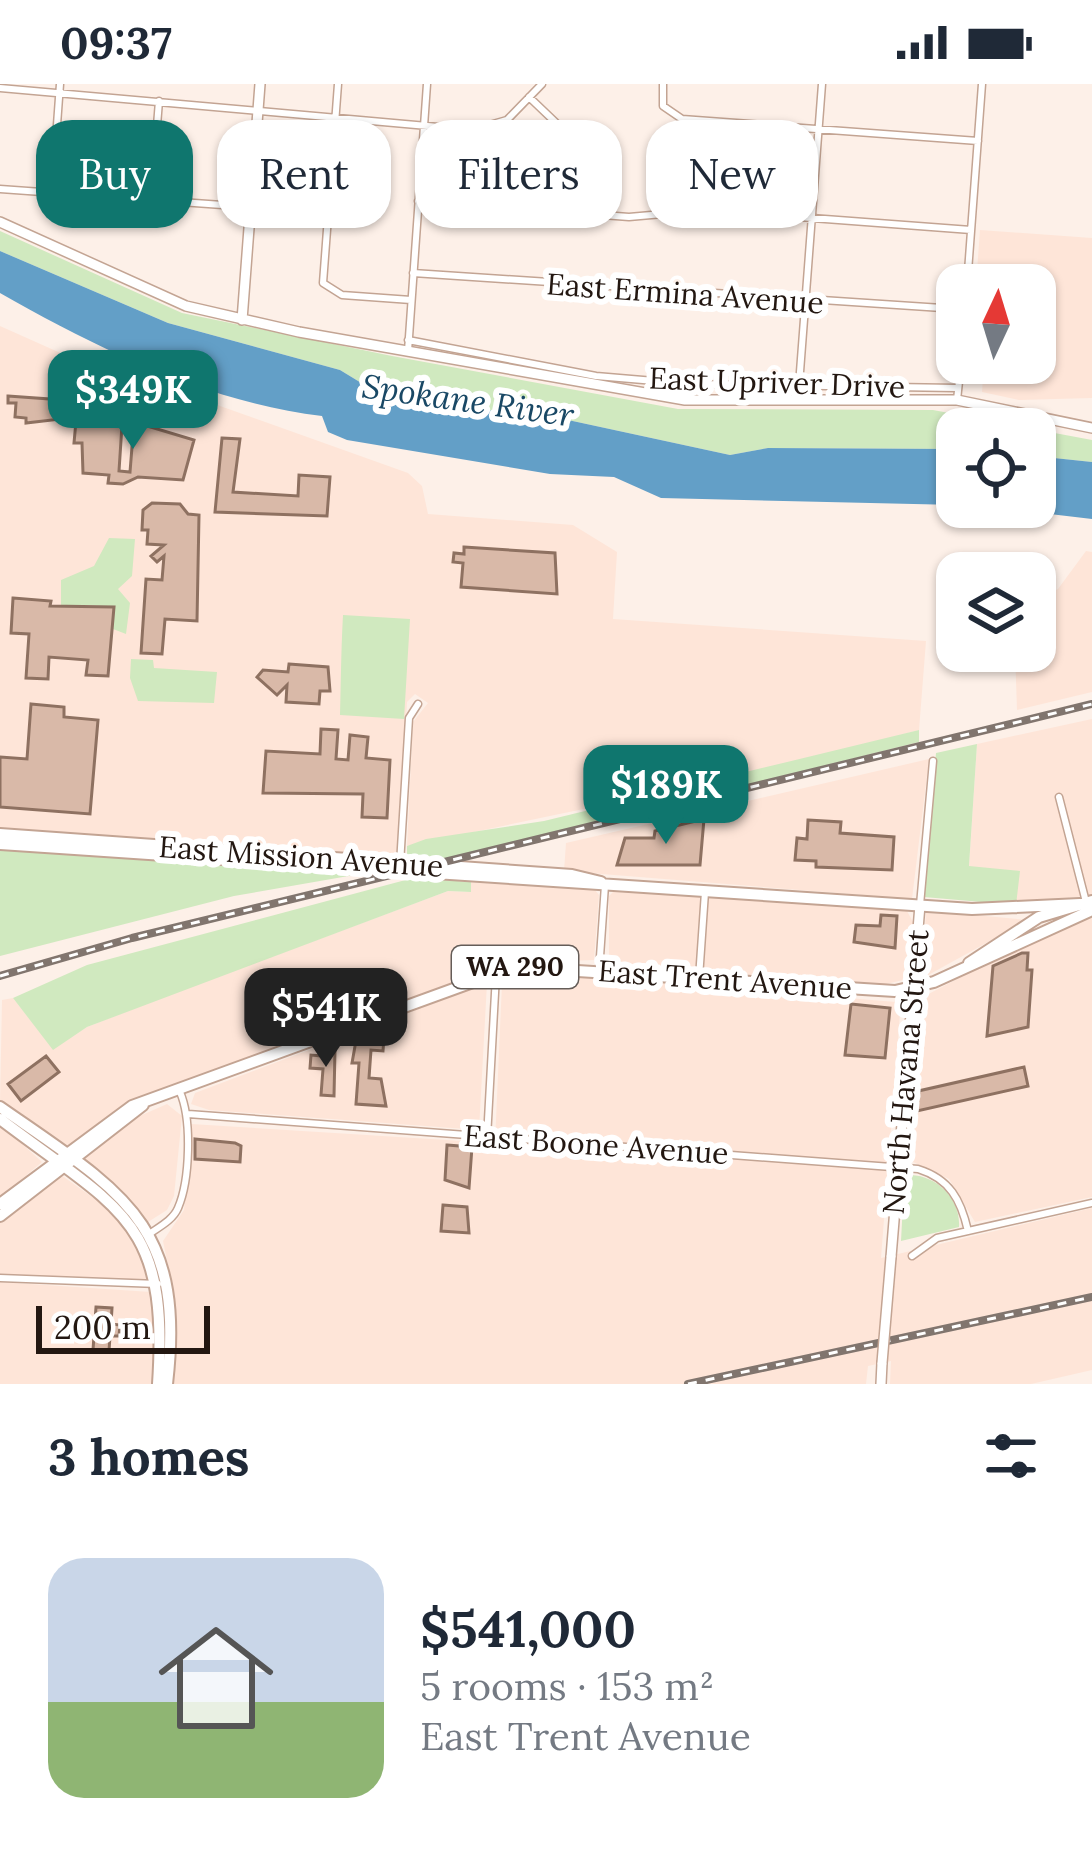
<!DOCTYPE html>
<html lang="en">
<head>
<meta charset="utf-8">
<style>
  :root { --surface:#fff; --page:#f2f2f3; --text:#1f2937; --muted:#747a83; --line:#e0e1e3; --accent:#0f766e }
  body { margin:0; font-family:Lora,serif; background:var(--page); color:var(--text); height:100vh; display:flex; flex-direction:column; font-size:45px; white-space:nowrap }
  * { box-sizing:border-box; margin:0 }
  p { font-size:39px; color:var(--muted) }
  .icon { flex:none; width:66px; height:66px; fill:none; stroke:currentColor; stroke-width:2; stroke-linecap:round; stroke-linejoin:round }
  .map { position:relative; height:1300px; overflow:hidden }
  .drawer { display:flex; flex-direction:column; background:var(--surface); flex:1 }
  .drawer>* { flex:none }
  .hud { position:absolute; left:36px; top:36px; width:1020px; height:108px; display:flex; gap:24px }
  .needle { width:78px; rotate:4deg }
  .tools { position:absolute; left:936px; top:180px; display:grid; gap:24px }
  .tools a { display:grid; place-items:center; width:120px; height:120px; border-radius:24px; background:var(--surface); box-shadow:0 3px 9px #0004; font-size:60px }
  .scale { position:absolute; left:36px; bottom:30px; width:174px; box-sizing:border-box; padding-left:12px; border:6px solid #231711; border-top:0; font-size:33px; line-height:42px; white-space:nowrap; color:#231711; -webkit-text-stroke:9px #fff; paint-order:stroke }
  .price { position:absolute; translate:-50% -102px; padding:0 27px; border-radius:24px; background:var(--accent); color:#fff; font-size:39px; line-height:78px; filter:drop-shadow(0 3px 6px #0008) }
  .price::after { content:''; position:absolute; left:50%; top:72px; width:36px; height:27px; margin-left:-18px; background:inherit; clip-path:polygon(0 0,100% 0,50% 100%) }
  .price.on { background:#222; color:#fff }
  ul { padding:0; list-style:none }
  li { display:flex; align-items:center; gap:36px; height:300px; padding:0 48px }
  li+li { border-top:3px solid var(--line) }
  li span { display:grid; place-items:center; flex:none; width:336px; height:240px; border-radius:36px; color:#555 }
  li>.icon { margin-inline-start:auto }
  span .icon { width:144px; height:144px; fill:#fffc; stroke-width:1 }
  li b { font-size:51px }
  h2 { display:flex; justify-content:space-between; align-items:center; height:144px; padding:0 48px; font-size:51px }
  .tag { padding:0 42px; border-radius:36px; background:var(--surface); box-shadow:0 3px 9px #0004; font-size:42px; line-height:108px }
  .tag.on { background:var(--accent); color:#fff }
  .status { display:flex; justify-content:space-between; align-items:center; height:84px; padding:0 60px; background:var(--surface); direction:ltr }
  .status svg { height:33px; fill:currentColor }
  .map>svg:first-child { display:block }
  .built { fill:#fee5d8 }
  .green { fill:#d0e9bf }
  .water { fill:#639fc7 }
  .building { fill:#d9b9a8; stroke:#8e7161; stroke-width:3 }
  .lines { fill:none; stroke-linecap:round; stroke-linejoin:round }
  .street-casing { stroke:#c3a493; stroke-width:9 }
  .secondary-casing { stroke:#c3a493; stroke-width:12 }
  .primary-casing { stroke:#c3a493; stroke-width:14 }
  .street { stroke:#fff; stroke-width:6 }
  .secondary { stroke:#fff; stroke-width:9 }
  .primary { stroke:#fff; stroke-width:10 }
  .rail-casing { stroke:#81756e; stroke-width:8 }
  .rail { stroke:#fff; stroke-width:3; stroke-dasharray:9; stroke-linecap:butt }
  .secondary-bridge-casing { stroke:#c3a493; stroke-width:12; stroke-linecap:butt }
  .secondary-bridge { stroke:#fff; stroke-width:9 }
  .labels { text-anchor:middle; stroke-width:12; stroke-linejoin:round; paint-order:stroke }
  .shield { fill:#fff; stroke:#655d58; stroke-width:3 }
  .shield-label { font-size:27px; font-weight:bold; fill:#231711 }
  .street-label { font-size:30px; fill:#231711; stroke:#fff }
  .water-label { font-size:33px; font-style:italic; fill:#194865; stroke:#fff }
</style>
</head>
<body>
<div class="status"><b>09:37</b><svg viewBox="0 0 49 12"><path d="M0 12V9h3v3zM5 12V6h3v6zM10 12V3h3v9zM15 12V0h3v12zM26 1h20v11H26zM47 4h2v5h-2z"/></svg></div>
<div class="map">
<svg width="1092" height="1300" viewBox="0 0 1092 1300">
  <rect width="100%" height="100%" fill="#fdf0e8"/>
  <path class="built" d="M980 146 1092 154V314L1019 316 982 308 984 279H1035V201H976Z
    M0 242 112 292 192 312 408 389 422 402 428 430 573 441 617 468 613 535 926 557 919 646 756 689 407 762 413 638 428 619 415 610 407 618 401 748 395 773 0 747Z
    M1086 467 1092 468V608L1017 626 1015 567H1035V516L1058 505Z
    M1092 635V811L1016 821 969 783 977 660Z
    M929 675 912 815 564 787 566 759Z
    M471 798 595 806 599 811 594 876 504 879 133 1018 67 1063 0 1020 2 916 13 914 53 965 87 943 171 910 448 807 470 808Z
    M614 807 907 827 913 838 903 896 882 901 609 881V812Z
    M926 829 974 831 1028 836 921 895Z
    M1092 832V1113L975 1138 949 1095 911 1077 905 1067 917 916 1057 843Z
    M531 888 896 918 900 929 881 1174 1092 1124V1286L1031 1300H890L891 1277 868 1282 866 1300H170L175 1215 163 1157 184 1126 191 1040 495 1059 502 899 508 892Z
    M487 899 479 1046 209 1026 191 1020 195 1009Z
    M167 1020 182 1032 174 1112 167 1126 148 1138 84 1074 133 1035Z
    M0 1040 42 1078 1 1113H0Z
    M61 1091 112 1127 142 1165 146 1195 122 1200 0 1190V1136Z
    M0 1198 151 1208 158 1243 153 1300H0Z"/>
  <path class="green" d="M0 147 182 229 392 272 678 325 933 326 1092 356V378L1035 372V345H957V365L768 364 730 371 568 336 386 314 340 286 168 239 0 167Z
    M109 454 135 455 132 492 118 505 130 519 126 550 113 545 114 523 86 521 85 530 61 523V496L94 482Z
    M343 531 410 535 404 635 340 631C341 596 341 568 343 531Z
    M131 575 153 576 154 584 217 588 214 619 138 617 130 594Z
    M919 646V658L439 778 407 773V762L426 755 544 737Z
    M977 660 969 782 1020 787 1016 821 924 813 936 669Z
    M0 764 360 790 234 812 0 872Z
    M413 794 471 798V808L448 807 87 943 53 966 13 914 87 881Z
    M911 1091C938 1092 961 1116 959 1143L901 1157 904 1099Z"/>
  <path class="water" d="M0 167 168 239 340 286 386 314 568 336 730 371 768 364 957 365V421L661 414 614 393 550 390 347 356 328 348 322 332C210 319 96 264 0 209Z
    M1035 372 1092 378V435L991 423H1035Z"/>
  <path class="building" d="M8 312 63 316 61 335 26 339V334L15 333 16 319H8Z
    M76 337 122 341 119 387 130 388 134 338 194 356 183 396 138 393 123 400 108 399 109 391 83 389 82 359H74Z
    M222 354 240 355 233 408 298 412 299 391 330 393 327 432 215 428Z
    M152 419 180 420 188 430 199 431 197 537 165 535 162 570 141 569 146 495 162 496 164 472 157 478 151 472 164 461 147 460 148 446H142L143 426Z
    M464 463 555 469 557 510 461 503 463 479 453 478 454 469 464 470Z
    M13 514 51 517 50 522 114 523 108 592 86 591 88 576 49 573 48 595 26 594 29 550 11 549Z
    M289 580 328 583 330 607H320L319 620 286 618 287 601 277 611 257 593 263 586 288 588Z
    M31 620 64 623V633L98 636 90 730 0 723V673L27 675Z
    M321 645 338 646 336 675 348 676 350 651 368 653 366 674 390 676 387 734 362 733 363 710 263 709 266 667 320 670Z
    M704 735 700 781H617L625 754H654L655 747Z
    M808 736 841 738 840 749 894 753 892 786 816 783V777L795 776 797 754 807 755Z
    M881 831 897 832 895 864 854 858 856 841 880 842Z
    M1022 869H1028L1027 886H1032L1028 943 987 952 993 882Z
    M851 920 890 924 885 974 845 971Z
    M357 951 384 953 383 967 371 966 369 994 381 995 386 1022 356 1020 359 979H352Z
    M323 965 335 966 334 1012 321 1011 323 985 310 984 311 971 323 972Z
    M46 972 59 988 21 1017 8 1000Z
    M1024 983 1028 1002 917 1027 914 1008Z
    M195 1055 235 1059 241 1062 240 1078 195 1075Z
    M447 1061 472 1063 469 1104 445 1096Z
    M443 1121 467 1123 469 1149 441 1147Z
    M96 1223 112 1224 111 1240 120 1241 119 1252H110L109 1267 93 1266Z"/>
  <g class="lines">
    <defs>
      <path id="street" d="M338 0 323 199 342 211 411 216
        M663 0V22L682 35 978 57
        M0 4 472 46 507 36 542 0
        M529 13 574 56
        M0 105 250 123
        M52 109 60 0
        M151 115 159 17
        M418 117 629 133 707 126 971 146
        M413 189 957 225
        M967 201 982 0
        M408 256 596 292 690 300 957 304
        M408 267 427 0
        M798 314 822 0
        M957 316 961 279
        M1059 713 1086 818
        M400 780 409 634 418 620
        M920 821 933 677
        M599 887 605 801
        M699 894 705 808
        M188 1030 918 1085C950 1095 961 1116 968 1147
        M487 1054 496 891
        M149 1150C159 1143 173 1136 178 1124 190 1096 192 1036 180 1008
        M912 1172 937 1154 1092 1119
        M0 1194 158 1200"/>
      <path id="secondary" d="M0 138 186 222 299 248 685 316H957L1092 344
        M242 236 260 0
        M891 1173 920 821
        M881 1300 882 1279"/>
      <path id="primary" d="M0 750 572 791 601 798
        M0 760 972 825 1080 820
        M969 879 1039 833 1092 817
        M0 1023C122 1108 186 1139 167 1300
        M0 1035C121 1127 169 1135 158 1300
        M0 1120 132 1022 514 883 895 907 934 898 1092 826
        M0 1132 143 1021"/>
    </defs>
    <use href="#street" class="street-casing"/>
    <use href="#secondary" class="secondary-casing"/>
    <use href="#primary" class="primary-casing"/>
    <use href="#street" class="street"/>
    <use href="#secondary" class="secondary"/>
    <use href="#primary" class="primary"/>
    <defs>
      <path id="rail" d="M0 892 132 854 1092 620
        M688 1300 1092 1213"/>
    </defs>
    <use href="#rail" class="rail-casing"/>
    <use href="#rail" class="rail"/>
    <defs>
      <path id="secondary-bridge" d="M882 1279 891 1173"/>
    </defs>
    <use href="#secondary-bridge" class="secondary-bridge-casing"/>
    <use href="#secondary-bridge" class="secondary-bridge"/>
  </g>
  <g class="labels">
    <rect class="shield" x="452" y="862" width="126" height="42" rx="9"/>
    <g class="shield-label">
      <text x="515" y="892">WA 290</text>
    </g>
    <g class="street-label">
      <text transform="translate(685 210) rotate(4)" y="10">East Ermina Avenue</text>
      <text transform="translate(777 299) rotate(2)" y="10">East Upriver Drive</text>
      <text transform="translate(301 773) rotate(4)" y="10">East Mission Avenue</text>
      <text transform="translate(725 896) rotate(4)" y="10">East Trent Avenue</text>
      <text transform="translate(906 988) rotate(-85)" y="10">North Havana Street</text>
      <text transform="translate(596 1061) rotate(4)" y="10">East Boone Avenue</text>
    </g>
    <g class="water-label">
      <text transform="translate(468 316) rotate(8)" y="12">Spokane River</text>
    </g>
  </g>
</svg>
<div class="tools">
<a><svg class="needle" viewBox="-14 -14 28 28"><path d="M0-13l5 13h-10z" fill="#e53935"/><path d="M0 13l5-13h-10z" fill="#747a83"/></svg></a>
<a><svg class="icon" aria-label="locate" viewBox="0 0 24 24"><circle cx="12" cy="12" r="6"/><path d="M12 2v4M12 18v4M2 12h4M18 12h4"/></svg></a>
<a><svg class="icon" aria-label="layers" viewBox="0 0 24 24"><path d="M12 4l9 5-9 5-9-5zM3 14l9 5 9-5"/></svg></a>
</div>
<div class="scale">200 m</div>
<b class="price" style="left:133px;top:368px">$349K</b>
<b class="price" style="left:666px;top:763px">$189K</b>
<b class="price on" style="left:326px;top:986px">$541K</b>
<div class="hud">
<a class="tag on">Buy</a>
<a class="tag">Rent</a>
<a class="tag">Filters</a>
<a class="tag">New</a>
</div>
</div>
<section class="drawer">
<h2>3 homes<svg class="icon" aria-label="filters" viewBox="0 0 24 24"><path d="M4 7h16M4 17h16"/><circle cx="9" cy="7" r="2"/><circle cx="15" cy="17" r="2"/></svg></h2>
<ul>
<li><span style="background:linear-gradient(#c9d6e8 60%,#8fb573 0)"><svg class="icon" aria-label="home" viewBox="0 0 24 24"><path d="M3 11l9-7 9 7M6 9v11h12V9"/></svg></span><div><b>$541,000</b><p>5 rooms · 153 m²</p><p>East Trent Avenue</p></div></li>
</ul>
</section>
</body>
</html>
